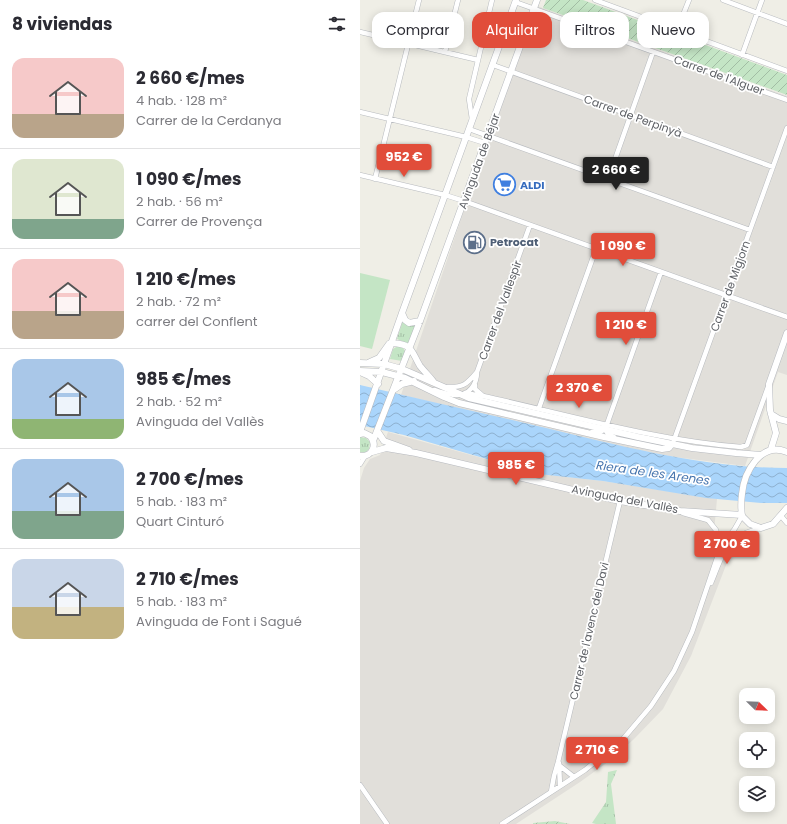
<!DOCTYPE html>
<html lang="es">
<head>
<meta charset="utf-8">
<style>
  :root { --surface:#fff; --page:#f2f2f3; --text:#2b2b33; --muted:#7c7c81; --line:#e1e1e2; --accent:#e14d3a }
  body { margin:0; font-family:Poppins,sans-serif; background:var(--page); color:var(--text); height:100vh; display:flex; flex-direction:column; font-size:15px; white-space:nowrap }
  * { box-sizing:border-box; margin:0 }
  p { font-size:13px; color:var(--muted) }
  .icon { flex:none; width:22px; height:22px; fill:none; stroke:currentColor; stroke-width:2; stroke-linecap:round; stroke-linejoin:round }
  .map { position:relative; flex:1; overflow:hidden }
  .details { display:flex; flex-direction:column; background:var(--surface); width:360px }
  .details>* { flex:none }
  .hud { position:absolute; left:12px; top:12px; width:355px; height:36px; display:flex; gap:8px }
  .needle { width:26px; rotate:113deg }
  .fabs { position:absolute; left:379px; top:688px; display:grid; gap:8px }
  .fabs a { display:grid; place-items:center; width:36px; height:36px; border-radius:8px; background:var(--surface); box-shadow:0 2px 10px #0003; font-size:20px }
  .price { position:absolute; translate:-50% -34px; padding:0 9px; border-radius:4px; background:var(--accent); color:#fff; font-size:13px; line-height:26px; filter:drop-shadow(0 1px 2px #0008) }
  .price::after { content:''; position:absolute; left:50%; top:24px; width:12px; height:9px; margin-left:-6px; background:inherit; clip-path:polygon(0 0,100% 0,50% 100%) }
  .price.on { background:#222; color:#fff }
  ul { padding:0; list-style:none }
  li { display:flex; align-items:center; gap:12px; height:100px; padding:0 12px }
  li+li { border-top:1px solid var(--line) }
  li span { display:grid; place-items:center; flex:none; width:112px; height:80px; border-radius:12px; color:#555 }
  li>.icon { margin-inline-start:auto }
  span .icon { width:48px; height:48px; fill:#fffc; stroke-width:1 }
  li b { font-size:17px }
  h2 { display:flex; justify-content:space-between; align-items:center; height:48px; padding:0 12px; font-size:17px }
  .pill { padding:0 14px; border-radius:12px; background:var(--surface); box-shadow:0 2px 10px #0003; font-size:14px; line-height:36px }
  .pill.on { background:var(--accent); color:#fff }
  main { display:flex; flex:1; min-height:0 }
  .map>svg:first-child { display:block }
  .industrial { fill:#e1dfda }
  .grass { fill:url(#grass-tufts) }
  .garden { fill:url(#garden-furrows) }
  .pitch { fill:#c4e5c5 }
  .water { fill:url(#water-waves) }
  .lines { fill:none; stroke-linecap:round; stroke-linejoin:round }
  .street-casing { stroke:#b8bbbf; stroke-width:5.5 }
  .secondary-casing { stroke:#b7babf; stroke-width:7 }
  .street { stroke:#fff; stroke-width:4.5 }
  .secondary { stroke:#fff; stroke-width:6 }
  .labels { text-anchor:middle; stroke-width:3.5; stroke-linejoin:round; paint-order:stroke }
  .street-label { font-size:11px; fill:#5e6166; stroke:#fff }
  .shop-label { font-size:11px; font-weight:bold; fill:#366cbe; stroke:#fff; text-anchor:start }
  .service-label { font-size:11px; font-weight:bold; fill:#4e5e75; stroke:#fff; text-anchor:start }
  .water-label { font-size:12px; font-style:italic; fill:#4775ae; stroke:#fff }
</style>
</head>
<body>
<main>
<section class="details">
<h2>8 viviendas<svg class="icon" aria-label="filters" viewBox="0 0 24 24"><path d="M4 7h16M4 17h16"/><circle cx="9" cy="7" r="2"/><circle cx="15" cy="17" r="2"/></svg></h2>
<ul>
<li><span style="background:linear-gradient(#f6c9c9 70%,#b9a48a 0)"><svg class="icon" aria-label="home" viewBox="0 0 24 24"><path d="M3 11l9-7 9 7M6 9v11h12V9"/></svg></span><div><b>2 660 €/mes</b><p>4 hab. · 128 m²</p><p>Carrer de la Cerdanya</p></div></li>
<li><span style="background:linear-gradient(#dfe7d0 75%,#7fa58c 0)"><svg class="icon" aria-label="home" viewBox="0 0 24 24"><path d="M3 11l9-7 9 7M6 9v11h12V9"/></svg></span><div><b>1 090 €/mes</b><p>2 hab. · 56 m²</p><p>Carrer de Provença</p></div></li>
<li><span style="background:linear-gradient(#f6c9c9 65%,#b9a48a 0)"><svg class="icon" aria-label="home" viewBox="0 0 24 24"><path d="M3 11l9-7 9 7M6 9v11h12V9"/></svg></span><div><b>1 210 €/mes</b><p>2 hab. · 72 m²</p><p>carrer del Conflent</p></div></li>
<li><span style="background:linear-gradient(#a9c7e8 75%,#8fb573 0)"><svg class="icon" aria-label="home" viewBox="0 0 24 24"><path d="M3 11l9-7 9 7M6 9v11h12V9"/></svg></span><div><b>985 €/mes</b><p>2 hab. · 52 m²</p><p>Avinguda del Vallès</p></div></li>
<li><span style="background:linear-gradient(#a9c7e8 65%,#7fa58c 0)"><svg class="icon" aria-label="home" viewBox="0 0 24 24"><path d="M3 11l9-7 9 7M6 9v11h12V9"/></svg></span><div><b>2 700 €/mes</b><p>5 hab. · 183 m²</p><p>Quart Cinturó</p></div></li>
<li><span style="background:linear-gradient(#c9d6e8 60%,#c2b280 0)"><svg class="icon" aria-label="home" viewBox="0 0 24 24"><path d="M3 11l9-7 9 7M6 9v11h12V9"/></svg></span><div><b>2 710 €/mes</b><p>5 hab. · 183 m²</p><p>Avinguda de Font i Sagué</p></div></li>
</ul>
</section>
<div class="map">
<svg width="427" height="824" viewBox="0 0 427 824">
  <defs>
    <pattern id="grass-tufts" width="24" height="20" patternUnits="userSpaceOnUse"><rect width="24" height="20" fill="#c4e5c5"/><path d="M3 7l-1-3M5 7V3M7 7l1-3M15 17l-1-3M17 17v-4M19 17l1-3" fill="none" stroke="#a2bda4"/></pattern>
    <pattern id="garden-furrows" width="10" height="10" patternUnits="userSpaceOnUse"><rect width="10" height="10" fill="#c4e5c5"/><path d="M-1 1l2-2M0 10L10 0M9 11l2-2" fill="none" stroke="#a2bda4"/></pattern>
    <pattern id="water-waves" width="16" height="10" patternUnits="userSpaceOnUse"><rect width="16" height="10" fill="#aad5fb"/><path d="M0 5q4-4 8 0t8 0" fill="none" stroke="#8eb0cf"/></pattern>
  </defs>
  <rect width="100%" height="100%" fill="#efeee6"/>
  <path class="industrial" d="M174 5 427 96V375L418 372 385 466 315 457 262 447 41 395Z
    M28 432 151 466 169 473 243 481 357 499 353 543 373 547 331 656 303 709 274 739 252 759 220 782 156 824H0V481L4 468 10 459 20 455Z"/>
  <path class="grass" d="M43 320 50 325 56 326 49 344 37 339Z
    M38 346 43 348 45 351 42 361 30 359 33 349Z
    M0 437 6 438 10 442 9 449 5 453 0 452Z
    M257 770 251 784 256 824H236L232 823 246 802 248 772Z"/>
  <path class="garden" d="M186 0H223L427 75V95L183 8Z
    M195 821 210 824H173V823Z"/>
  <path class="pitch" d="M0 273 30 280 12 349 0 346Z"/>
  <path class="water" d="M0 385C62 400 124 413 186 428 265 447 345 468 427 468V503H401L346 498 243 481 169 473 151 466 44 435 0 425Z"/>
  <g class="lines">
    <defs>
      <path id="street" d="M235 0 427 71
        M363 0 427 24
        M155 2 427 100
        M317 30 329 0
        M0 32 118 60
        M85 52 98 0
        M382 55 402 0
        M133 65 413 167
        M0 112 106 137 125 143
        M112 119 109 99 132 0
        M109 129 390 230
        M0 175 85 195 104 201 427 317
        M15 179 59 0
        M248 179 293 52
        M115 385V389L123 396C209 415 294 440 381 447L387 445 408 387
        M87 387C103 388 107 384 117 372
        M74 390C81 392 89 395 96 395 109 396 117 384 117 372L170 225
        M105 393 122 396
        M179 408 236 249
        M246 427 301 272
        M232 432H240L245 429 248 434 254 437
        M314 440 427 128
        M0 464 5 456
        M421 516 427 523
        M360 547 374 530 382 516
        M351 583C358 567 363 545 380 536 386 532 394 530 401 528
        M199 763 200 786
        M200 766 214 777
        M0 785 27 824
        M191 792 194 776 198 762 260 501
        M142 824 225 770 263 739 291 706 314 671 332 632 357 558 360 543 356 530 348 520 323 513"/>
      <path id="secondary" d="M42 313 45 320 49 323 60 321
        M30 345 32 343C53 344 51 351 60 366 64 371 69 376 73 381
        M10 362 19 358 29 344
        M0 363 24 364 42 369 109 398 278 437 332 448 376 453 401 455
        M0 371 22 372 45 378 84 397 99 403 244 437 302 449 309 448 312 444
        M0 372 9 376 18 384
        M35 389 42 384 54 381
        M411 414 419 419 427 421
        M0 432 42 313 156 0
        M18 432 24 441 49 450
        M0 434 4 433 10 436C18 445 12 457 0 456
        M13 441 60 321 177 0
        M411 449 416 433 410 410 409 384 427 333
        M12 452 26 448 56 453 260 501 320 511 382 515
        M427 452C401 441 384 472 382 494 381 501 381 509 382 516L390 524 401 528 413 524 427 508"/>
    </defs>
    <use href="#street" class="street-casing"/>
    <use href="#secondary" class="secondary-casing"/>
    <use href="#street" class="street"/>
    <use href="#secondary" class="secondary"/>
  </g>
  <defs>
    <symbol id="supermarket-ring" viewBox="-11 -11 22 22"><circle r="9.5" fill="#fff" stroke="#3f7fe0" stroke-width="1.5"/><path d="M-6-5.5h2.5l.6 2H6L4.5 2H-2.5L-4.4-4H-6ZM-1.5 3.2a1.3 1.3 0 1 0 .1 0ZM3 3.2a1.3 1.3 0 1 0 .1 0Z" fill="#3f7fe0"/></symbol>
    <symbol id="fuel-ring" viewBox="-11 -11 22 22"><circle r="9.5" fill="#fff" stroke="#5c6f8a" stroke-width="1.5"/><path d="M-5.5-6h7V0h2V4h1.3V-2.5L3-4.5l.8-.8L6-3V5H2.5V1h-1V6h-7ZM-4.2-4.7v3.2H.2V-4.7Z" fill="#5c6f8a"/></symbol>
  </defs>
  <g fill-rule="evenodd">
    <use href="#supermarket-ring" x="132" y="172" width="25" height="25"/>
    <use href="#fuel-ring" x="102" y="230" width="25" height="25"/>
  </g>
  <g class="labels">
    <g class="street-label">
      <text transform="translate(359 75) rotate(20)" y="4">Carrer de l'Alguer</text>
      <text transform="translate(273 116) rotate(20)" y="4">Carrer de Perpinyà</text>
      <text transform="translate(119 161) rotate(-70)" y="4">Avinguda de Béjar</text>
      <text transform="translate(370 286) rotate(-70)" y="4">Carrer de Migjorn</text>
      <text transform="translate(140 310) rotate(-70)" y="4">Carrer del Vallespir</text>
      <text transform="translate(265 499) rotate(11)" y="4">Avinguda del Vallès</text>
      <text transform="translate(229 631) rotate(-77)" y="4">Carrer de l'avenc del Davi</text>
    </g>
    <g class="shop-label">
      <text x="160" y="189">ALDI</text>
    </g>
    <g class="service-label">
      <text x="130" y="246">Petrocat</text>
    </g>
    <g class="water-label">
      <text transform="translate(293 473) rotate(8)" y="4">Riera de les Arenes</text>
    </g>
  </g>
</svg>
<div class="fabs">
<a><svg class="needle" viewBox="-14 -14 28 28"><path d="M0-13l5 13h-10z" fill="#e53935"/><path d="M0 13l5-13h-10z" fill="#7c7c81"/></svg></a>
<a><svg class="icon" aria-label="locate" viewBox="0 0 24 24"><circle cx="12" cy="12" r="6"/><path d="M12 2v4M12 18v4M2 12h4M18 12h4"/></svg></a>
<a><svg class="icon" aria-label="layers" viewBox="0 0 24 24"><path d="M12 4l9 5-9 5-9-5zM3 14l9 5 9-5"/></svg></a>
</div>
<b class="price" style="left:44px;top:178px">952 €</b>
<b class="price on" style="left:256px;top:191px">2 660 €</b>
<b class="price" style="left:263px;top:267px">1 090 €</b>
<b class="price" style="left:266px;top:346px">1 210 €</b>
<b class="price" style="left:219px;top:409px">2 370 €</b>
<b class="price" style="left:156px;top:486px">985 €</b>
<b class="price" style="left:367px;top:565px">2 700 €</b>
<b class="price" style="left:237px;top:771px">2 710 €</b>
<div class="hud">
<a class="pill">Comprar</a>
<a class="pill on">Alquilar</a>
<a class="pill">Filtros</a>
<a class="pill">Nuevo</a>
</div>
</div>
</main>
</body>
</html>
